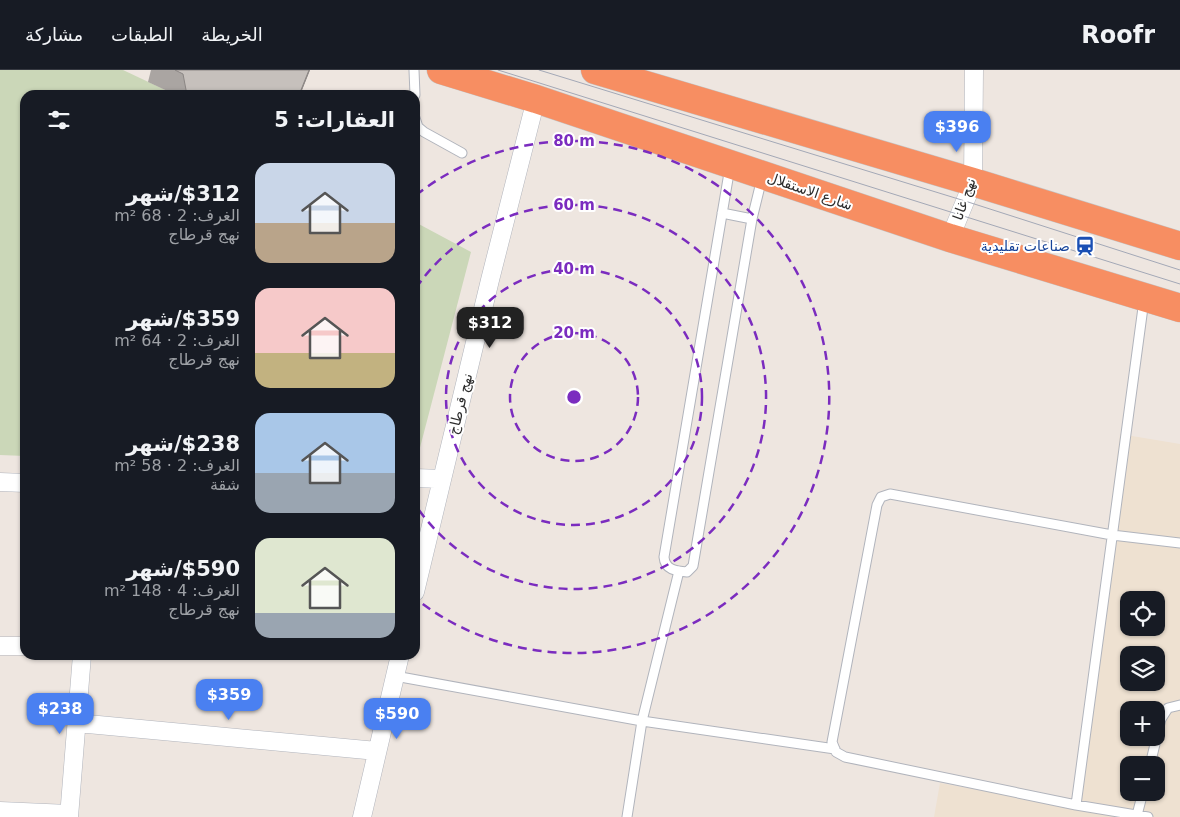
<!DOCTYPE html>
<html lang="ar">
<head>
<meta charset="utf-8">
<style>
  :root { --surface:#171b24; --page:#242831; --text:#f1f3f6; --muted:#9ea1a6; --line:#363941; --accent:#4a80f1 }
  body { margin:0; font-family:"DejaVu Sans","Noto Sans Arabic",sans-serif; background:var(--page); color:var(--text); direction:rtl; height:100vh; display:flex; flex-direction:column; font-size:19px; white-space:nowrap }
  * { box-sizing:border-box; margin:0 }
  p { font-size:16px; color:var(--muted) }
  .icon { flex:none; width:28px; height:28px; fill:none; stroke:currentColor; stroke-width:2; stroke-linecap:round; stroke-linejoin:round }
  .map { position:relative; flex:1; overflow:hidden; direction:ltr }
  .side { position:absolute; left:20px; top:20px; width:400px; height:570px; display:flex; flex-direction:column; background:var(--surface); border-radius:15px; box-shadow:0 1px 4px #0004; direction:rtl }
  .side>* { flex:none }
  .tools { position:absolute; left:1120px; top:521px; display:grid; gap:10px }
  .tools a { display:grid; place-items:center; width:45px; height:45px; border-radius:10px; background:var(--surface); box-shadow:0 1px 4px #0004; font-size:25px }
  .price { position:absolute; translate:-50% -42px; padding:0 11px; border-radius:10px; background:var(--accent); color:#fff; font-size:16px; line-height:32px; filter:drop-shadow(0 1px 2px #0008) }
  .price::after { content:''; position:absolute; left:50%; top:30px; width:15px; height:11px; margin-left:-8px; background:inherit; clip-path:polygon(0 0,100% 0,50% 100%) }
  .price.on { background:#222; color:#fff }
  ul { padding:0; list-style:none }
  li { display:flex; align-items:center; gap:15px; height:125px; padding:0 25px }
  li span { display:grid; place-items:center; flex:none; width:140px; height:100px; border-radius:15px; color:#555 }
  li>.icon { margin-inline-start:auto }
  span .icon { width:60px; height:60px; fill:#fffc; stroke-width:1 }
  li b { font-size:21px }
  h2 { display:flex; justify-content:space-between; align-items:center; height:60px; padding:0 25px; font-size:21px }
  header { display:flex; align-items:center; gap:30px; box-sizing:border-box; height:70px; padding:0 25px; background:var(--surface); border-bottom:1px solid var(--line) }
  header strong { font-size:24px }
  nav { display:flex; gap:28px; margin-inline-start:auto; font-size:18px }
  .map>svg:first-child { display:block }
  .education { fill:#eee1d1; fill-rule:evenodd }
  .cemetery { fill:#cbd7b8 }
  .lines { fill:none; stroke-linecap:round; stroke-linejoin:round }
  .lane-casing { stroke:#b1b4bc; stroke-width:11 }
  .street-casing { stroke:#b1b4bc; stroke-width:19 }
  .highway-casing { stroke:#c4c4c4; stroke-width:29 }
  .lane { stroke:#fff; stroke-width:9 }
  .street { stroke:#fff; stroke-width:18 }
  .highway { stroke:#f78e62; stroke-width:28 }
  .tram { stroke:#a3a8b6; stroke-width:1 }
  .wall { fill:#aaa5a2 }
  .shaded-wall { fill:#8b8684 }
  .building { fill:#c6c0bc; stroke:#8b8684 }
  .ring { fill:none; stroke:#7b2cbf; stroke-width:2.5; stroke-dasharray:9 6 }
  .labels { text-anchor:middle; stroke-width:4; stroke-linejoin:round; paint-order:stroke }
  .street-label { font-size:14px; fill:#2d2d2d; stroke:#fff }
  .transit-label { font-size:14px; fill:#164399; stroke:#fff; text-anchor:end }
  .centre { fill:#7b2cbf; stroke:#fff; stroke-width:2.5 }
  .ring-label { font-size:15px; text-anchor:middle; font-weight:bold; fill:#7b2cbf; stroke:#fff; stroke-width:4; stroke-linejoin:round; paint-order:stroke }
</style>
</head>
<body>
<header>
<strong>Roofr</strong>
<nav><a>الخريطة</a><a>الطبقات</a><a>مشاركة</a></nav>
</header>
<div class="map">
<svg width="1180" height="747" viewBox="0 0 1180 747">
  <rect width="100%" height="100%" fill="#eee6e0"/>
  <path class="education" d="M1120 364 1180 374V747H934L940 713 1073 737ZM1129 530H1156V558H1129ZM1129 585H1156V612H1129ZM1129 640H1156V668H1129ZM1129 695H1156V722H1129Z"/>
  <path class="cemetery" d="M0 0H123L176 25H25V386L0 385Z
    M415 152 471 182 416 393H415Z"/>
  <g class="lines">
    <defs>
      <path id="lane" d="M414 0 415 25
        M415 48 418 57 424 62 462 83
        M730 97 664 487C665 500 676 501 687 502L693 496 752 149 762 108
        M722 143 752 149
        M395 606 642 651 835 679
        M1150 695 1161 649 1168 638 1180 635
        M1076 735 1144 230
        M1137 745 1143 722
        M627 747 642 651 679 501
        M1148 747 1076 735 845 687 836 682 832 672 877 435 881 427 890 424 1112 465 1180 473"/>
      <path id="street" d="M950 168 973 112 974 0
        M415 408 442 409
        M0 412 25 413
        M415 522 490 210 536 29
        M0 576H25
        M77 653 377 681
        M0 741 69 744
        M69 747 82 585
        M362 747 400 585"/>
      <path id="highway" d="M441 0 536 29 950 168 1180 238
        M595 0 973 112 1180 176"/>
    </defs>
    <use href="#lane" class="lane-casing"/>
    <use href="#street" class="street-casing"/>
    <use href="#highway" class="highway-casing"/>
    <use href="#lane" class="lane"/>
    <use href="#street" class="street"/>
    <use href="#highway" class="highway"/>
    <path class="tram" d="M498 0 1180 214
      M539 0 965 131 1180 200"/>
  </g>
  <path class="wall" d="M151 0H310L300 25H176L148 12Z"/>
  <path class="shaded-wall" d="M309 0H310L300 25H299Z"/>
  <path class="building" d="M175 0H309L299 25H187L183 4Z"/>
  <g class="ring">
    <circle cx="574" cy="327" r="64"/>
    <circle cx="574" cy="327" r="128"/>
    <path d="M416 218A192 192 0 1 1 416 436"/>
    <path d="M416 125A256 256 0 1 1 416 529"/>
  </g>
  <defs>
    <symbol id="station-bare" viewBox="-9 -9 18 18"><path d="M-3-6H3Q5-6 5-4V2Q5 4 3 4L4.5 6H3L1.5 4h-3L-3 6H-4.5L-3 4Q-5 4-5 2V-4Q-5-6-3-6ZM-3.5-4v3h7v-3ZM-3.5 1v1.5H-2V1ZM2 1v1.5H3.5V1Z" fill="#1a4fb4" stroke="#fff" stroke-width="2.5" paint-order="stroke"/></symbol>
  </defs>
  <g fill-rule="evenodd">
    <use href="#station-bare" x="1071" y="162" width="28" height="28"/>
  </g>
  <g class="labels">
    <g class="street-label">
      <text transform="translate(810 121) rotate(19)" y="5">شارع الاستقلال</text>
      <text transform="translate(964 129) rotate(-71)" y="5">نهج غانا</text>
      <text transform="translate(460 334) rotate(-76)" y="5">نهج قرطاج</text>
    </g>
    <g class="transit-label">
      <text x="1070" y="181">صناعات تقليدية</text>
    </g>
  </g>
  <circle cx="574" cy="327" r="8" class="centre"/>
  <g class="ring-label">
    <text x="574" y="76">80 m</text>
    <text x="574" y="140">60 m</text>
    <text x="574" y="204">40 m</text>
    <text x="574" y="268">20 m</text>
  </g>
</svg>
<div class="tools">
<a><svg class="icon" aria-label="locate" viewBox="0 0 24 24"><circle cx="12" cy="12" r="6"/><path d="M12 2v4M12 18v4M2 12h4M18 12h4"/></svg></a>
<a><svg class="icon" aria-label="layers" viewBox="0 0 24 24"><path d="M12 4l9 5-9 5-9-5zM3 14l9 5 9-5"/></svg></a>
<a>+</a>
<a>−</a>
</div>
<b class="price" style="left:957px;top:83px">$396</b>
<b class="price on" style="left:490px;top:279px">$312</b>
<b class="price" style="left:229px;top:651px">$359</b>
<b class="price" style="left:60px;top:665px">$238</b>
<b class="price" style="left:397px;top:670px">$590</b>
<section class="side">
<h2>العقارات: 5<svg class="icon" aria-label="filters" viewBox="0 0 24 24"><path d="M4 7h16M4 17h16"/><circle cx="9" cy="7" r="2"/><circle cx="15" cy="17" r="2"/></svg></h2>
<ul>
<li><span style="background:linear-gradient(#c9d6e8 60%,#b9a48a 0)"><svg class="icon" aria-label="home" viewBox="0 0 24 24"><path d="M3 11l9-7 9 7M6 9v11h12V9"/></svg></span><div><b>$312/شهر</b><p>الغرف: 2 · 68 m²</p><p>نهج قرطاج</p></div></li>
<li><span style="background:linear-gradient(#f6c9c9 65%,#c2b280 0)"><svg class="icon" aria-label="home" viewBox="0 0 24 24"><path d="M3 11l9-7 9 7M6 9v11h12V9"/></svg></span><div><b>$359/شهر</b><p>الغرف: 2 · 64 m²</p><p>نهج قرطاج</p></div></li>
<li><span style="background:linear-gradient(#a9c7e8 60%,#9aa5b1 0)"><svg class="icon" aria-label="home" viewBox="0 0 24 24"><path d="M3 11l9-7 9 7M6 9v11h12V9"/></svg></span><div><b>$238/شهر</b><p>الغرف: 2 · 58 m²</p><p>شقة</p></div></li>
<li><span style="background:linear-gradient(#dfe7d0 75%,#9aa5b1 0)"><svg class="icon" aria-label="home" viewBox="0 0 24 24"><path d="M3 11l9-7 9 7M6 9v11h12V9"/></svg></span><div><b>$590/شهر</b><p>الغرف: 4 · 148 m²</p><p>نهج قرطاج</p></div></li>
</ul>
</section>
</div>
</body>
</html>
